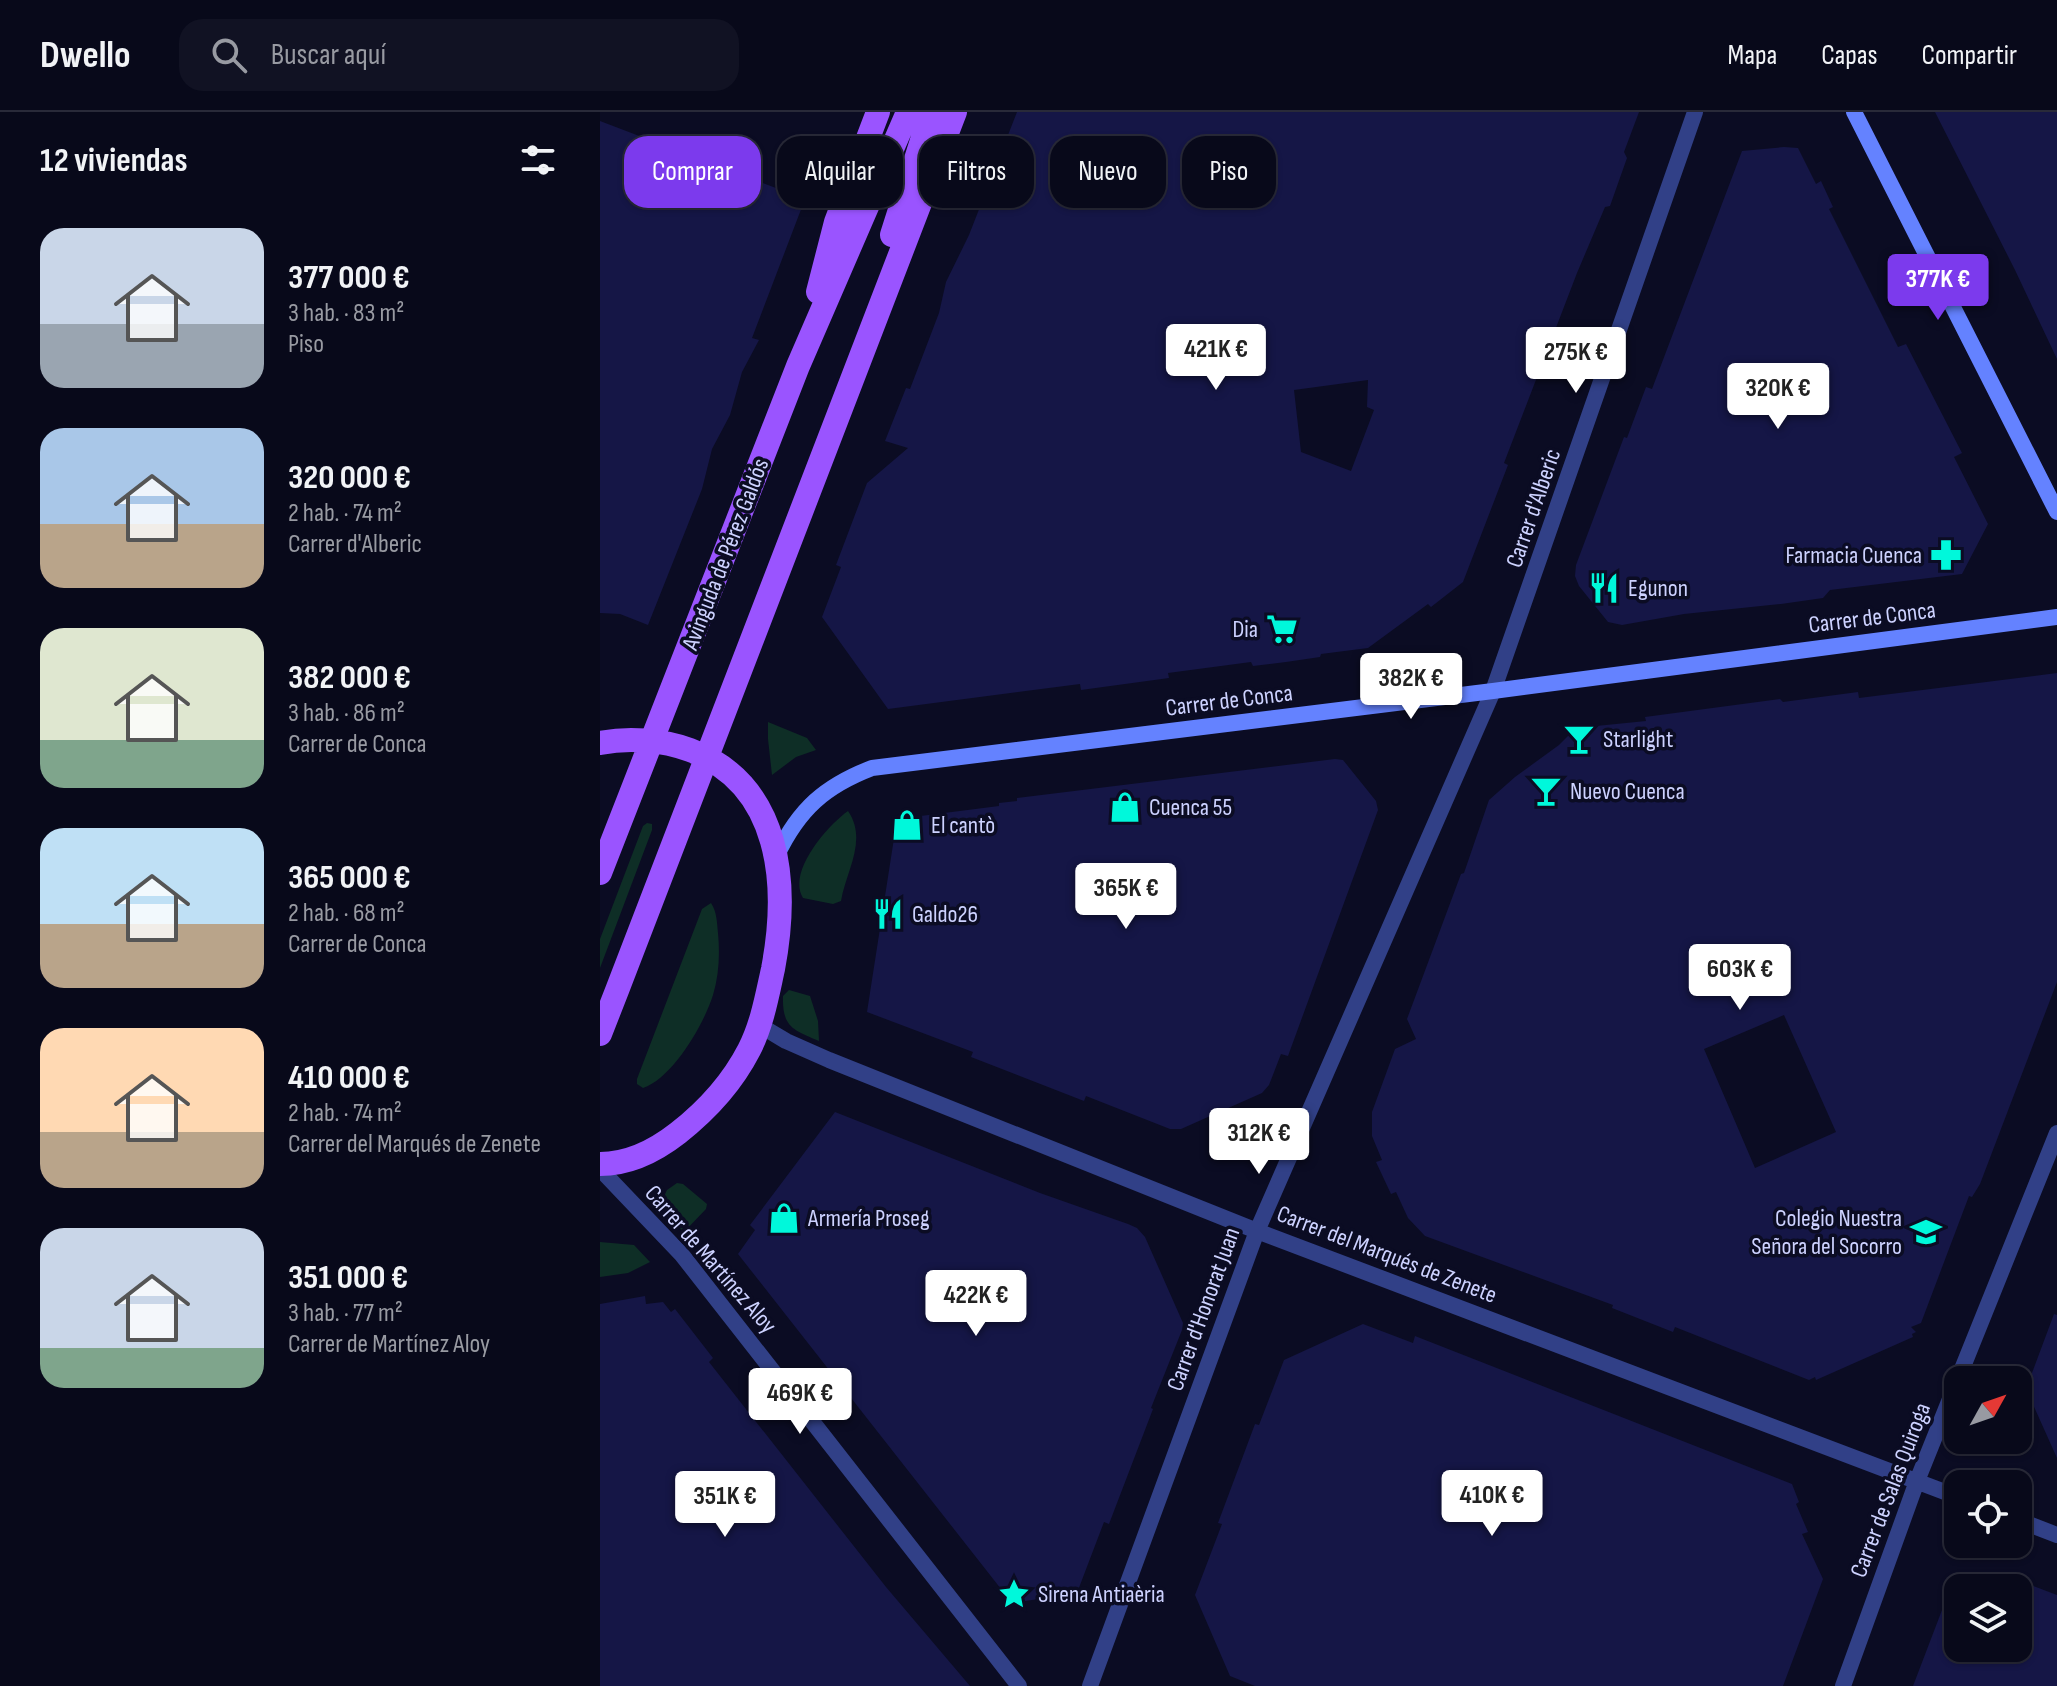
<!DOCTYPE html>
<html lang="es">
<head>
<meta charset="utf-8">
<style>
  :root { --surface:#08091a; --page:#111223; --text:#f1f3f6; --muted:#989aa2; --line:#292a39; --accent:#7c3aed }
  body { margin:0; font-family:"Sofia Sans Condensed",sans-serif; background:var(--page); color:var(--text); height:100vh; display:flex; flex-direction:column; font-size:30px; white-space:nowrap }
  * { box-sizing:border-box; margin:0 }
  p { font-size:26px; color:var(--muted) }
  .icon { flex:none; width:44px; height:44px; fill:none; stroke:currentColor; stroke-width:2; stroke-linecap:round; stroke-linejoin:round }
  .map { position:relative; flex:1; overflow:hidden }
  .side { display:flex; flex-direction:column; background:var(--surface); width:600px }
  .side>* { flex:none }
  .hud { position:absolute; left:24px; top:24px; width:760px; height:72px; display:flex; gap:16px }
  .needle { width:52px; rotate:50deg }
  .tools { position:absolute; left:1344px; top:1254px; display:grid; gap:16px }
  .tools a { display:grid; place-items:center; width:88px; height:88px; border-radius:16px; background:var(--surface); box-shadow:0 2px 6px #0004,0 0 0 2px var(--line); font-size:40px }
  .price { position:absolute; translate:-50% -68px; padding:0 18px; border-radius:8px; background:#fff; color:#222; font-size:26px; line-height:52px; filter:drop-shadow(0 2px 4px #0008) }
  .price::after { content:''; position:absolute; left:50%; top:48px; width:24px; height:18px; margin-left:-12px; background:inherit; clip-path:polygon(0 0,100% 0,50% 100%) }
  .price.current { background:var(--accent); color:#fff }
  ul { padding:0; list-style:none }
  li { display:flex; align-items:center; gap:24px; height:200px; padding:0 40px }
  li span { display:grid; place-items:center; flex:none; width:224px; height:160px; border-radius:24px; color:#555 }
  li>.icon { margin-inline-start:auto }
  span .icon { width:96px; height:96px; fill:#fffc; stroke-width:1 }
  li b { font-size:34px }
  h2 { display:flex; justify-content:space-between; align-items:center; height:96px; padding:0 40px; font-size:34px }
  .chip { padding:0 28px; border-radius:24px; background:var(--surface); box-shadow:0 2px 6px #0004,0 0 0 2px var(--line); font-size:28px; line-height:72px }
  .chip.current { background:var(--accent); color:#fff }
  header { display:flex; align-items:center; gap:48px; box-sizing:border-box; height:112px; padding:0 40px; background:var(--surface); border-bottom:2px solid var(--line) }
  header strong { font-size:38px }
  nav { display:flex; gap:44px; margin-inline-start:auto; font-size:28px }
  .search { width:560px; height:72px; background:var(--page); display:flex; align-items:center; gap:20px; box-sizing:border-box; padding:0 28px; border-radius:24px; color:var(--muted); font-size:30px }
  main { display:flex; flex:1; min-height:0 }
  .map>svg:first-child { display:block }
  .green { fill:#0e2e26 }
  .building { fill:#151646; fill-rule:evenodd }
  .lines { fill:none; stroke-linecap:round; stroke-linejoin:round }
  .street { stroke:#314087; stroke-width:16 }
  .secondary { stroke:#6482ff; stroke-width:16 }
  .primary { stroke:#9a54ff; stroke-width:24 }
  .labels { text-anchor:middle; stroke-width:7; stroke-linejoin:round; paint-order:stroke }
  .street-label { font-size:24px; fill:#cdd2ff; stroke:#0b0c23 }
  .poi-label { font-size:24px; fill:#cdd2ff; stroke:#0b0c23; text-anchor:start }
</style>
</head>
<body>
<header>
<strong>Dwello</strong>
<div class="search"><svg class="icon" aria-label="search" viewBox="0 0 24 24"><circle cx="10" cy="10" r="6"/><path d="M15 15l6 6"/></svg>Buscar aquí</div>
<nav><a>Mapa</a><a>Capas</a><a>Compartir</a></nav>
</header>
<main>
<section class="side">
<h2>12 viviendas<svg class="icon" aria-label="filters" viewBox="0 0 24 24"><path d="M4 7h16M4 17h16"/><circle cx="9" cy="7" r="2"/><circle cx="15" cy="17" r="2"/></svg></h2>
<ul>
<li><span style="background:linear-gradient(#c9d6e8 60%,#9aa5b1 0)"><svg class="icon" aria-label="home" viewBox="0 0 24 24"><path d="M3 11l9-7 9 7M6 9v11h12V9"/></svg></span><div><b>377 000 €</b><p>3 hab. · 83 m²</p><p>Piso</p></div></li>
<li><span style="background:linear-gradient(#a9c7e8 60%,#b9a48a 0)"><svg class="icon" aria-label="home" viewBox="0 0 24 24"><path d="M3 11l9-7 9 7M6 9v11h12V9"/></svg></span><div><b>320 000 €</b><p>2 hab. · 74 m²</p><p>Carrer d'Alberic</p></div></li>
<li><span style="background:linear-gradient(#dfe7d0 70%,#7fa58c 0)"><svg class="icon" aria-label="home" viewBox="0 0 24 24"><path d="M3 11l9-7 9 7M6 9v11h12V9"/></svg></span><div><b>382 000 €</b><p>3 hab. · 86 m²</p><p>Carrer de Conca</p></div></li>
<li><span style="background:linear-gradient(#bfe0f5 60%,#b9a48a 0)"><svg class="icon" aria-label="home" viewBox="0 0 24 24"><path d="M3 11l9-7 9 7M6 9v11h12V9"/></svg></span><div><b>365 000 €</b><p>2 hab. · 68 m²</p><p>Carrer de Conca</p></div></li>
<li><span style="background:linear-gradient(#ffd9b3 65%,#b9a48a 0)"><svg class="icon" aria-label="home" viewBox="0 0 24 24"><path d="M3 11l9-7 9 7M6 9v11h12V9"/></svg></span><div><b>410 000 €</b><p>2 hab. · 74 m²</p><p>Carrer del Marqués de Zenete</p></div></li>
<li><span style="background:linear-gradient(#c9d6e8 75%,#7fa58c 0)"><svg class="icon" aria-label="home" viewBox="0 0 24 24"><path d="M3 11l9-7 9 7M6 9v11h12V9"/></svg></span><div><b>351 000 €</b><p>3 hab. · 77 m²</p><p>Carrer de Martínez Aloy</p></div></li>
</ul>
</section>
<div class="map">
<svg width="1457" height="1574" viewBox="0 0 1457 1574">
  <rect width="100%" height="100%" fill="#0b0c23"/>
  <path class="green" d="M168 610 207 626 216 638 196 645 172 663 168 627Z
    M248 699C268 728 246 759 241 789L233 792 203 786C187 760 227 714 248 699Z
    M47 711 52 712V718L0 856V827L43 714Z
    M111 791C117 800 117 811 118 821 120 842 119 863 113 883 104 912 73 966 43 976L37 972V967L102 797Z
    M189 878 210 884 218 909 219 929C193 918 182 915 183 884Z
    M77 1071 83 1072 107 1092 106 1097 84 1120C71 1108 57 1097 67 1078Z
    M0 1130 34 1133 50 1150 28 1161 0 1165Z"/>
  <path class="building" d="M417 0H1039L1024 40 1027 46 1010 94 1005 95 977 161 904 351 908 353 863 470 831 495 828 492 768 536 721 542 720 545 686 550 653 554 651 550 568 561 569 566 481 578 480 572 288 597 222 505 241 455 236 453 267 371 308 336 285 329 306 276 310 277 339 201 346 170 369 123ZM768 268 767 295 774 298 751 359 701 340 694 278Z
    M1335 0H1457V247L1415 158Z
    M0 9 205 87 152 226 159 228 142 260 130 303 112 337 102 377 48 513 20 502 0 501Z
    M1184 35 1198 36 1216 72 1221 69 1233 95 1229 97 1298 235 1306 232 1362 341 1354 345 1388 412 1362 462 1230 478 1223 486 1181 492 1084 502 1022 513 1008 510 979 474 975 464 976 453 1024 325 1027 326 1046 275 1052 277 1142 39Z
    M1457 561V870L1380 1072 1372 1085 1369 1084 1321 1211 1311 1215 1316 1220 1312 1222 1313 1225 1216 1268 1215 1265 1209 1268 1075 1215 1073 1220 1012 1196 1013 1193 825 1124 808 1106 796 1080 791 1082 776 1050 782 1048 772 1024V1000L795 937 816 927 807 907 861 762 864 761 889 688 915 665 959 633 976 616 1046 609 1045 605 1180 587 1183 590 1258 580 1259 586ZM1184 903 1236 1020 1155 1056 1104 937Z
    M735 647 743 648 776 689 778 698 688 944 681 942 669 973 662 981 581 1017H570L486 984 484 989 371 945 373 940 267 900 297 707 399 694V691L417 689V686Z
    M235 1000 440 1081 528 1112 537 1116 545 1125 583 1211 582 1218 551 1296 553 1297 509 1412 504 1410 477 1481 412 1491 138 1142 155 1118 150 1113Z
    M45 1184 46 1192 63 1190 71 1200 75 1197 113 1246 109 1250 286 1475 370 1574H0V1192Z
    M1454 1202 1457 1203V1346L1426 1277Z
    M763 1212 813 1231 815 1224 1192 1372 1199 1390 1196 1392 1208 1420 1202 1422 1223 1467 1183 1574H655L630 1564 595 1483 622 1412 618 1411 655 1312 659 1313 684 1248Z
    M1355 1464H1358V1536H1418V1468L1457 1483V1574H1313Z"/>
  <g class="lines">
    <path class="street" d="M159 913 186 929 229 948 657 1119 1358 1385
      M0 1057 82 1143 419 1574
      M1418 1408 1457 1423
      M490 1574 657 1119 893 579 1095 0
      M1243 1574 1317 1369 1457 1021"/>
    <path class="secondary" d="M1254 0 1457 400
      M177 743C199 697 225 674 272 656L893 579 1457 505"/>
    <path class="primary" d="M292 123 331 0
      M218 180 236 110 278 0
      M0 631C29 625 63 628 90 638 182 673 189 773 173 857 167 884 162 913 149 938 132 971 106 999 78 1021 55 1039 29 1052 0 1052
      M0 761 198 254 308 0
      M0 922C120 615 235 306 355 0"/>
  </g>
  <defs>
    <symbol id="pharmacy-bare" viewBox="-9 -9 18 18"><path d="M-2-6h4v4h4v4h-4v4h-4v-4h-4v-4h4Z" fill="#00f8db" stroke="#0b0c23" stroke-width="2.5" paint-order="stroke"/></symbol>
    <symbol id="restaurant-bare" viewBox="-9 -9 18 18"><path d="M-5-6h1v4h1v-4h1v4h1v-4h1v5L-1.5 .5V6h-2V.5L-5-1ZM5-6V6H3V1.5H1.5Q1.5-4 5-6Z" fill="#00f8db" stroke="#0b0c23" stroke-width="2.5" paint-order="stroke"/></symbol>
    <symbol id="supermarket-bare" viewBox="-9 -9 18 18"><path d="M-6-5.5h2.5l.6 2H6L4.5 2H-2.5L-4.4-4H-6ZM-1.5 3.2a1.3 1.3 0 1 0 .1 0ZM3 3.2a1.3 1.3 0 1 0 .1 0Z" fill="#00f8db" stroke="#0b0c23" stroke-width="2.5" paint-order="stroke"/></symbol>
    <symbol id="bar-bare" viewBox="-9 -9 18 18"><path d="M-6-5H6L.8 .8V4.5H3.5V6h-7V4.5H-.8V.8Z" fill="#00f8db" stroke="#0b0c23" stroke-width="2.5" paint-order="stroke"/></symbol>
    <symbol id="shop-bare" viewBox="-9 -9 18 18"><path d="M-5-2.5h2.3a2.7 3.5 0 0 1 5.4 0H5L5.5 6h-11ZM-1.5-2.5h3a1.5 2.3 0 0 0-3 0Z" fill="#00f8db" stroke="#0b0c23" stroke-width="2.5" paint-order="stroke"/></symbol>
    <symbol id="school-bare" viewBox="-9 -9 18 18"><path d="M0-5L7-2L0 1L-7-2ZM-4 1L0 2.5L4 1V4Q0 6-4 4Z" fill="#00f8db" stroke="#0b0c23" stroke-width="2.5" paint-order="stroke"/></symbol>
    <symbol id="sight-bare" viewBox="-9 -9 18 18"><path d="M0-6L1.8-2.2L6-1.7L2.9 1.2L3.7 5.4L0 3.3L-3.7 5.4L-2.9 1.2L-6-1.7L-1.8-2.2Z" fill="#00f8db" stroke="#0b0c23" stroke-width="2.5" paint-order="stroke"/></symbol>
  </defs>
  <g fill-rule="evenodd">
    <use href="#pharmacy-bare" x="1324" y="421" width="44" height="44"/>
    <use href="#restaurant-bare" x="982" y="454" width="44" height="44"/>
    <use href="#supermarket-bare" x="660" y="495" width="44" height="44"/>
    <use href="#bar-bare" x="957" y="605" width="44" height="44"/>
    <use href="#bar-bare" x="924" y="657" width="44" height="44"/>
    <use href="#shop-bare" x="503" y="673" width="44" height="44"/>
    <use href="#shop-bare" x="285" y="691" width="44" height="44"/>
    <use href="#restaurant-bare" x="266" y="780" width="44" height="44"/>
    <use href="#shop-bare" x="162" y="1084" width="44" height="44"/>
    <use href="#school-bare" x="1304" y="1098" width="44" height="44"/>
    <use href="#sight-bare" x="392" y="1460" width="44" height="44"/>
  </g>
  <g class="labels">
    <g class="street-label">
      <text transform="translate(933 396) rotate(-71)" y="8">Carrer d'Alberic</text>
      <text transform="translate(125 442) rotate(-69)" y="8">Avinguda de Pérez Galdós</text>
      <text transform="translate(1272 505) rotate(-7)" y="8">Carrer de Conca</text>
      <text transform="translate(629 588) rotate(-7)" y="8">Carrer de Conca</text>
      <text transform="translate(787 1142) rotate(21)" y="8">Carrer del Marqués de Zenete</text>
      <text transform="translate(111 1147) rotate(49)" y="8">Carrer de Martínez Aloy</text>
      <text transform="translate(603 1197) rotate(-70)" y="8">Carrer d'Honorat Juan</text>
      <text transform="translate(1290 1378) rotate(-69)" y="8">Carrer de Salas Quiroga</text>
    </g>
    <g class="poi-label">
      <text x="1322" y="451" text-anchor="end">Farmacia Cuenca</text>
      <text x="1028" y="484">Egunon</text>
      <text x="658" y="525" text-anchor="end">Dia</text>
      <text x="1003" y="635">Starlight</text>
      <text x="970" y="687">Nuevo Cuenca</text>
      <text x="549" y="703">Cuenca 55</text>
      <text x="331" y="721">El cantò</text>
      <text x="312" y="810">Galdo26</text>
      <text x="208" y="1114">Armería Proseg</text>
      <text x="1302" y="1114" text-anchor="end">Colegio Nuestra<tspan x="1302" dy="28">Señora del Socorro</tspan></text>
      <text x="438" y="1490">Sirena Antiaèria</text>
    </g>
  </g>
</svg>
<div class="tools">
<a><svg class="needle" viewBox="-14 -14 28 28"><path d="M0-13l5 13h-10z" fill="#e53935"/><path d="M0 13l5-13h-10z" fill="#989aa2"/></svg></a>
<a><svg class="icon" aria-label="locate" viewBox="0 0 24 24"><circle cx="12" cy="12" r="6"/><path d="M12 2v4M12 18v4M2 12h4M18 12h4"/></svg></a>
<a><svg class="icon" aria-label="layers" viewBox="0 0 24 24"><path d="M12 4l9 5-9 5-9-5zM3 14l9 5 9-5"/></svg></a>
</div>
<b class="price current" style="left:1338px;top:210px">377K €</b>
<b class="price" style="left:616px;top:280px">421K €</b>
<b class="price" style="left:976px;top:283px">275K €</b>
<b class="price" style="left:1178px;top:319px">320K €</b>
<b class="price" style="left:811px;top:609px">382K €</b>
<b class="price" style="left:526px;top:819px">365K €</b>
<b class="price" style="left:1140px;top:900px">603K €</b>
<b class="price" style="left:659px;top:1064px">312K €</b>
<b class="price" style="left:376px;top:1226px">422K €</b>
<b class="price" style="left:200px;top:1324px">469K €</b>
<b class="price" style="left:892px;top:1426px">410K €</b>
<b class="price" style="left:125px;top:1427px">351K €</b>
<div class="hud">
<a class="chip current">Comprar</a>
<a class="chip">Alquilar</a>
<a class="chip">Filtros</a>
<a class="chip">Nuevo</a>
<a class="chip">Piso</a>
</div>
</div>
</main>
</body>
</html>
